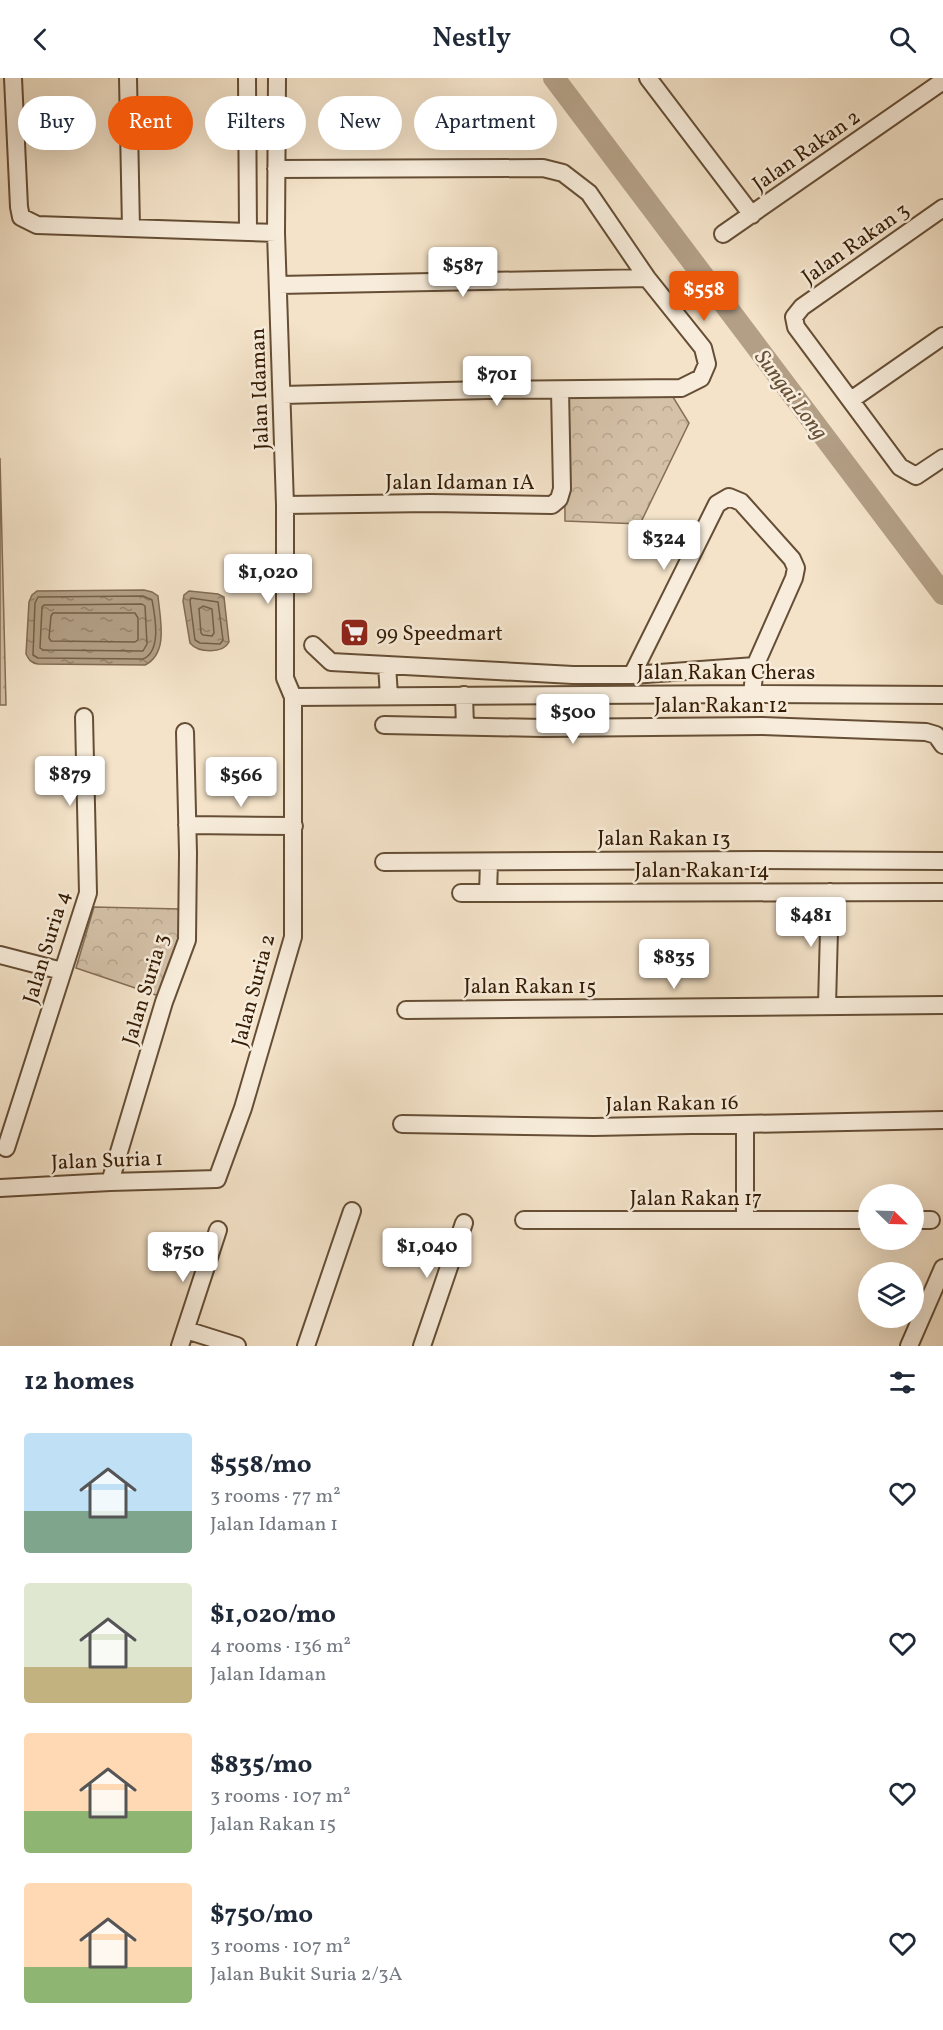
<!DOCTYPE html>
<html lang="en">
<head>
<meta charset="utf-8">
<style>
  :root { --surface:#fff; --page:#f2f2f3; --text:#1f2937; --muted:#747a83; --accent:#ea580c }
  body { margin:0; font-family:Vollkorn,serif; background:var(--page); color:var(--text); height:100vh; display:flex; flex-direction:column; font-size:22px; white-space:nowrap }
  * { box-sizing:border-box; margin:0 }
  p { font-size:20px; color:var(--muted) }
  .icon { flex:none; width:33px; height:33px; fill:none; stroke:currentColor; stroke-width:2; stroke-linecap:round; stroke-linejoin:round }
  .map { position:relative; height:1268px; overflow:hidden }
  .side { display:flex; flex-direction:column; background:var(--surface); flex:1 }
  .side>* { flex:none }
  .guide { position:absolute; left:18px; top:18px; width:600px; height:54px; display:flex; gap:12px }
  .needle { width:39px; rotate:113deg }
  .controls { position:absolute; left:858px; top:1106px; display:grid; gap:12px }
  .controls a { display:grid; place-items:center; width:66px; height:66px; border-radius:50%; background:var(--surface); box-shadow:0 6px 24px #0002; font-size:30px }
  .price { position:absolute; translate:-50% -51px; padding:0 14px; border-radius:6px; background:#fff; color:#222; font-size:20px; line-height:39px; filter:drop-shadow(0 2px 3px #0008) }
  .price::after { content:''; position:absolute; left:50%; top:36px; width:18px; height:14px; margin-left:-9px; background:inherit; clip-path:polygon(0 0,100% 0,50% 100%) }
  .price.selected { background:var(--accent); color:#fff }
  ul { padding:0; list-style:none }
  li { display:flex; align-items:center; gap:18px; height:150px; padding:0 24px }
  li span { display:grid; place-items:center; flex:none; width:168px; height:120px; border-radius:6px; color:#555 }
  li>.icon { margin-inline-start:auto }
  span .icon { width:72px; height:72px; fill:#fffc; stroke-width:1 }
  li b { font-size:26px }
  h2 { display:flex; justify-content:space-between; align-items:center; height:72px; padding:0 24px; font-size:26px }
  .chip { padding:0 21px; border-radius:27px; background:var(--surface); box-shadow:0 6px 24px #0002; font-size:21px; line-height:54px }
  .chip.selected { background:var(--accent); color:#fff }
  header { display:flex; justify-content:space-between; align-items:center; height:78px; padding:0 24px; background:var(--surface); font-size:27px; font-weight:600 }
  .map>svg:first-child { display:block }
  .forest { fill:url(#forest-firs); stroke:#846e56; stroke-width:1.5 }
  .park { fill:url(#park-crowns); stroke:#846e56; stroke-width:1.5 }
  .water { fill:url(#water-ripples); stroke:#816b52; stroke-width:1.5 }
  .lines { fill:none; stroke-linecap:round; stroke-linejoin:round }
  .shore { stroke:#745e45; stroke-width:1.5 }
  .river { stroke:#b39f86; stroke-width:22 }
  .minor-casing { stroke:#654e35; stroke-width:20 }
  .minor { stroke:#f8eddc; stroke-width:16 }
  .labels { text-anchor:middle; stroke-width:5; stroke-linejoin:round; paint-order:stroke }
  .street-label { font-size:21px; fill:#351c04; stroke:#f8eddc }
  .poi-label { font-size:21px; fill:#351c04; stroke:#f8eddc; text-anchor:start }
  .water-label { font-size:22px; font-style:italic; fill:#675038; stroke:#f8eddc }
</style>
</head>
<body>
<header><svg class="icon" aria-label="back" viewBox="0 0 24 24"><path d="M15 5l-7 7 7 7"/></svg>Nestly<svg class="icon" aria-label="search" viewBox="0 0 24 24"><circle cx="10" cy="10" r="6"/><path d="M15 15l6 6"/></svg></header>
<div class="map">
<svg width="943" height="1268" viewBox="0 0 943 1268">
  <defs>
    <pattern id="forest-firs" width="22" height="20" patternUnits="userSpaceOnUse" patternTransform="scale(1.5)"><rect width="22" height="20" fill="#d4c1a8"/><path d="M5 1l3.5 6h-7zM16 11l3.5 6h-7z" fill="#b7a58f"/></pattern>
    <pattern id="park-crowns" width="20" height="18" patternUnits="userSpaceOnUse" patternTransform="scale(1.5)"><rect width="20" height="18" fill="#d4c1a8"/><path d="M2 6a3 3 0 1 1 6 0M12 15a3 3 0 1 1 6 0" fill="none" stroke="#b7a58f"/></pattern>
    <pattern id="water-ripples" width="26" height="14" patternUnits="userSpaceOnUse" patternTransform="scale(1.5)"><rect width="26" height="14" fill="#b39f86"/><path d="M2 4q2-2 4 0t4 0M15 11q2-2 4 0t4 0" fill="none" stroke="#92816b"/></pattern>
  </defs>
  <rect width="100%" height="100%" fill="#f4e3c9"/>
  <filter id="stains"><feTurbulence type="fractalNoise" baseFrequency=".00333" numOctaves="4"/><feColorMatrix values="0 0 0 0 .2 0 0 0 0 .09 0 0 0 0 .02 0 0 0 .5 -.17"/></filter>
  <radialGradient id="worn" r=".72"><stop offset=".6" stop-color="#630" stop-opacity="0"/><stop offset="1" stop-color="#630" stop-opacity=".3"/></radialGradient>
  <path class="forest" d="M0 380 6 627H0Z"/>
  <path class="park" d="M564 318 673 319 689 345 640 446 565 443Z
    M94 829 180 831V859L159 918 76 890Z"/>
  <path class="water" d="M144 512 152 514 158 518C160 541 169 575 145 587L38 586C31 585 29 582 26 576L29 524 32 517 37 513Z
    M189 513 218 516 224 519 229 564C223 576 198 575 190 565L183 523 184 517Z"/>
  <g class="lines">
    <path class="shore" d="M143 518 152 522C155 538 162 573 143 581L38 580 33 577 35 525 38 519Z
      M191 520 218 524 223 562 220 566 200 565 195 562 190 523Z
      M142 526 145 528 147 566 143 573 43 572 40 570 42 529 44 527Z
      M203 528 212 531 214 555 212 558 203 557 201 555 199 531Z
      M53 535H135L138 540V562L135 564 51 563 49 560 51 538Z"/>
    <path class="river" d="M554 0 943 516"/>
    <defs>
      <path id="minor" d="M13 0 19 129 21 139 37 147 276 155
        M128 0 131 150
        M247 0 248 154
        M648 0 752 137
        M276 91 543 90 563 95 589 115 647 200 703 270 707 286 701 300 681 310 487 312 282 317
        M943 130 802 229 794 239 796 249 900 389 916 398 943 380
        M723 156 943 3
        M278 207 647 200
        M851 322 943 258
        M285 427 430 425 552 427 559 421 562 411 560 312
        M313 567 331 584 573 597H632L755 588
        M387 587 389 618
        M632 597 717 426 729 419 741 424 792 481 796 490 794 500 755 588 752 616
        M464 617 465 649
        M293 619 752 616 943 617
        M384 647 543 650 762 648 926 654 936 657 943 667
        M187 747 294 748
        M384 784 762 782 943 783
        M461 815 943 814
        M488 815 489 784
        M0 877 62 893
        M827 927 830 814
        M406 932 943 927
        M402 1046 594 1049 943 1042
        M745 1047V1142
        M6 1070 88 815 84 639
        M110 1104 164 924 187 862 188 775 185 654
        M0 1110 110 1104 217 1101 243 1030 293 859V619L285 600V427L276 155 277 0
        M524 1142H868
        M914 1142H931
        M186 1252 237 1268
        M180 1268 218 1152
        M306 1268 352 1133
        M422 1268 464 1145
        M909 1268 943 1190"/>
    </defs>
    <use href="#minor" class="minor-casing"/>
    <use href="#minor" class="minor"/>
  </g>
  <defs>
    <symbol id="supermarket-square" viewBox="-11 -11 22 22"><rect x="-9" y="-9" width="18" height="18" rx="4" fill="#8f2418" stroke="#f8eddc"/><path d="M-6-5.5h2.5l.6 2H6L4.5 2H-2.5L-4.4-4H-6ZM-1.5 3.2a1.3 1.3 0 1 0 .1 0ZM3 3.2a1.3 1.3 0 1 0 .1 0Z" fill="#fff"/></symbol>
  </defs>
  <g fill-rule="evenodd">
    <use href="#supermarket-square" x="338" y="538" width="33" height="33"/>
  </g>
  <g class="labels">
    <g class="street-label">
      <text transform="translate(806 72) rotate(-35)" y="7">Jalan Rakan 2</text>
      <text transform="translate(855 165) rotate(-35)" y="7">Jalan Rakan 3</text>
      <text transform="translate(259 311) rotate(-92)" y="7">Jalan Idaman</text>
      <text x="460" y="411">Jalan Idaman 1A</text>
      <text x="726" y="601">Jalan Rakan Cheras</text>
      <text x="721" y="634">Jalan Rakan 12</text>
      <text x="664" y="767">Jalan Rakan 13</text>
      <text x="702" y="799">Jalan Rakan 14</text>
      <text transform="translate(46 869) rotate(-73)" y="7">Jalan Suria 4</text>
      <text x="530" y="915">Jalan Rakan 15</text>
      <text transform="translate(145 911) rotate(-73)" y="7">Jalan Suria 3</text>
      <text transform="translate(253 912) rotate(-75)" y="7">Jalan Suria 2</text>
      <text transform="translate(672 1025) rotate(-1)" y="7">Jalan Rakan 16</text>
      <text transform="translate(107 1082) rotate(-2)" y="7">Jalan Suria 1</text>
      <text x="696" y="1127">Jalan Rakan 17</text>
    </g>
    <g class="poi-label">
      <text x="376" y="562">99 Speedmart</text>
    </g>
    <g class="water-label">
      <text transform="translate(792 316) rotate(53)" y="8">Sungai Long</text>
    </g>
  </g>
  <rect width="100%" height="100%" filter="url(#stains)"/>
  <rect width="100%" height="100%" fill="url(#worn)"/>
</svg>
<div class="controls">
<a><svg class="needle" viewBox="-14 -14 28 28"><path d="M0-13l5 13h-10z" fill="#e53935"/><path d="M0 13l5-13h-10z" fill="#747a83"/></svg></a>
<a><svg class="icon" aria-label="layers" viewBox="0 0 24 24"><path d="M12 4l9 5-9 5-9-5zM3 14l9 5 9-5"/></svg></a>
</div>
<b class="price" style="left:463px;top:220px">$587</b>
<b class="price selected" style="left:704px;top:244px">$558</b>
<b class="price" style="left:497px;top:329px">$701</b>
<b class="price" style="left:664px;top:493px">$324</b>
<b class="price" style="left:268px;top:527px">$1,020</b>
<b class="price" style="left:573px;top:667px">$500</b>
<b class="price" style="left:70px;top:729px">$879</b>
<b class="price" style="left:241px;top:730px">$566</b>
<b class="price" style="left:811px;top:870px">$481</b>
<b class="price" style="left:674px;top:912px">$835</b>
<b class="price" style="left:427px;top:1201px">$1,040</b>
<b class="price" style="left:183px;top:1205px">$750</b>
<div class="guide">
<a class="chip">Buy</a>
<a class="chip selected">Rent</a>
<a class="chip">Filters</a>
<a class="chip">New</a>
<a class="chip">Apartment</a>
</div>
</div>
<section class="side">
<h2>12 homes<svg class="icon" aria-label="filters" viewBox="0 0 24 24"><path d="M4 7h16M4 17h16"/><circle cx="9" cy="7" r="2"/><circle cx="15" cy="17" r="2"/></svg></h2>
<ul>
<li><span style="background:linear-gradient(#bfe0f5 65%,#7fa58c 0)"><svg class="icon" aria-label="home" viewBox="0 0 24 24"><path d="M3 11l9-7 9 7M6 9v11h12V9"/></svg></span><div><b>$558/mo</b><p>3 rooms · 77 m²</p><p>Jalan Idaman 1</p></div><svg class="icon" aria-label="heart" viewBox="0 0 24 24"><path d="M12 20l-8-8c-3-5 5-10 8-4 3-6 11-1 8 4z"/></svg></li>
<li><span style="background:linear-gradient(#dfe7d0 70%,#c2b280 0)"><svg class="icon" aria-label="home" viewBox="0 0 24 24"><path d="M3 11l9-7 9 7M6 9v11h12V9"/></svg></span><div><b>$1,020/mo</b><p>4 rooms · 136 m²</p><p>Jalan Idaman</p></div><svg class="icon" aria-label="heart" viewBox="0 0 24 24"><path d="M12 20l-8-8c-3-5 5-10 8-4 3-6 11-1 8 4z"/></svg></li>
<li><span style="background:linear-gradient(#ffd9b3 65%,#8fb573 0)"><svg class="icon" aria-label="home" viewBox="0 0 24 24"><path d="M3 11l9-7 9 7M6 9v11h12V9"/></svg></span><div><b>$835/mo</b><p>3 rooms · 107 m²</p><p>Jalan Rakan 15</p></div><svg class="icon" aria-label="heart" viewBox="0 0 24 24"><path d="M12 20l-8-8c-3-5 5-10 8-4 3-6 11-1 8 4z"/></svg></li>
<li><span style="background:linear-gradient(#ffd9b3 70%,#8fb573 0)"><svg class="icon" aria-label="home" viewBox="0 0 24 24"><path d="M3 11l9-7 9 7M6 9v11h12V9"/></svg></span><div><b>$750/mo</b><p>3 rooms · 107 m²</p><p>Jalan Bukit Suria 2/3A</p></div><svg class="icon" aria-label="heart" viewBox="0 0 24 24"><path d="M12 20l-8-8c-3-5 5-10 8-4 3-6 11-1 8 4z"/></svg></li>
</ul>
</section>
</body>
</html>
